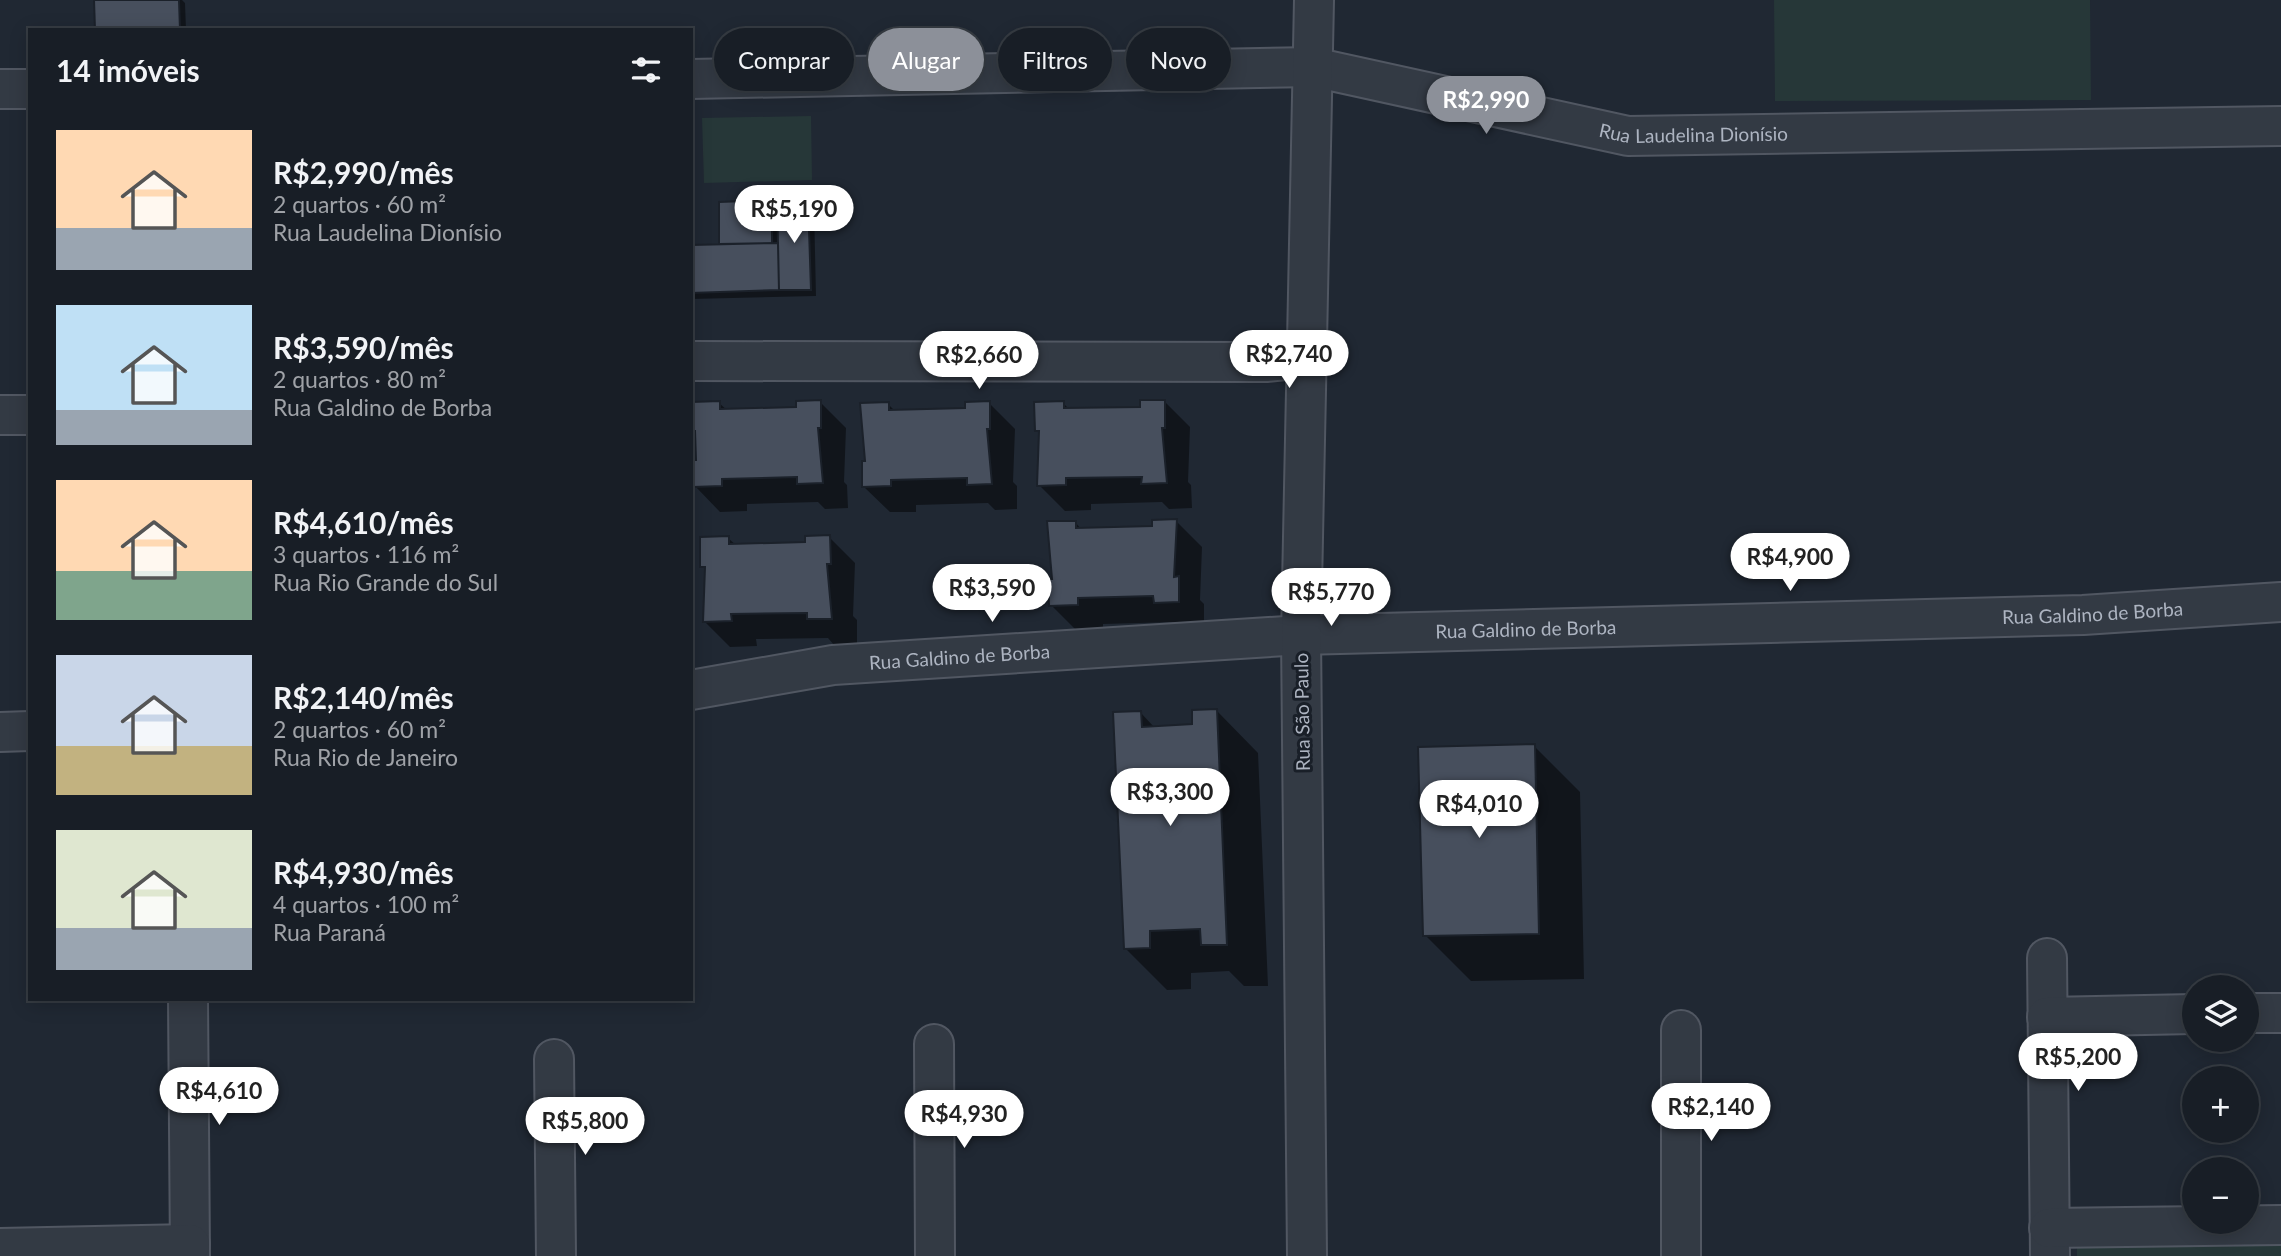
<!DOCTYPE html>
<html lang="pt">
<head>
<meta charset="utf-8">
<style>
  :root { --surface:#181e26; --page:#21272e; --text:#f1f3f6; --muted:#9fa2a7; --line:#363c43; --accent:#8c9099 }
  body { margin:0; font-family:Lato,sans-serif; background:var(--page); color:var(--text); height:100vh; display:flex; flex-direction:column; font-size:26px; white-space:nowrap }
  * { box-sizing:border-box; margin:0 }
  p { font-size:23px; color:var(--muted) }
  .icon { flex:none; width:38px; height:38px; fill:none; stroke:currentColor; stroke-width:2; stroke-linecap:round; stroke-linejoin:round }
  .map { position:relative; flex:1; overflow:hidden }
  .details { position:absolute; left:28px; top:28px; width:665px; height:973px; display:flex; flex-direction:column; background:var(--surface); border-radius:0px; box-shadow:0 4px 18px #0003,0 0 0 2px var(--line) }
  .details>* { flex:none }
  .top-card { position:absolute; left:714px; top:28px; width:665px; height:63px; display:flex; gap:14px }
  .fabs { position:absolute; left:2182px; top:975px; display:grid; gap:14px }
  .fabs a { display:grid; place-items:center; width:77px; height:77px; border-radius:50%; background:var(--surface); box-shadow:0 4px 18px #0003,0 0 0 2px var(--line); font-size:35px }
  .price { position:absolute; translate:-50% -60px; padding:0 16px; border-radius:24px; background:#fff; color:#222; font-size:23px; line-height:46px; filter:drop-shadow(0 2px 4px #0008) }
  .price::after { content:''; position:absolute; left:50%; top:42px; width:21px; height:16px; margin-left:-10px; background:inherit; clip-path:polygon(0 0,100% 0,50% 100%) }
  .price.on { background:var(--accent); color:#fff }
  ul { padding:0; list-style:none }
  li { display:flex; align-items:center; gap:21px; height:175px; padding:0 28px }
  li span { display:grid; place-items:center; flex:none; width:196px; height:140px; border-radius:0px; color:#555 }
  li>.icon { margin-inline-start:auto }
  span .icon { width:84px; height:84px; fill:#fffc; stroke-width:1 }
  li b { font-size:30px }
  h2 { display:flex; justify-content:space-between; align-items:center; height:84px; padding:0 28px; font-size:30px }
  .pill { padding:0 24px; border-radius:32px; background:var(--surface); box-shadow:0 4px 18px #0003,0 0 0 2px var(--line); font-size:24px; line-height:63px }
  .pill.on { background:var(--accent); color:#fff }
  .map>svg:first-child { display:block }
  .green { fill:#263738 }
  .shadow { fill:#0007 }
  .building { fill:#474f5d; stroke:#1b212a; stroke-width:2 }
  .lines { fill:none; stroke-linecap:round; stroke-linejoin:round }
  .minor-casing { stroke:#515762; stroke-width:42 }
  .minor { stroke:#333a44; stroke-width:38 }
  .labels { text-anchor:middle; stroke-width:6; stroke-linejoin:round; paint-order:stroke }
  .street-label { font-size:19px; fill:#adb4c1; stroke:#191f28 }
</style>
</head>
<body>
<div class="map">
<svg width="2281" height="1256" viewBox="0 0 2281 1256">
  <rect width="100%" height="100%" fill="#202833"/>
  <path class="green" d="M1774 0H2090L2091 100 1775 101Z
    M811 116 812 180 704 183 702 118Z
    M2077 1246H2281V1256H2077Z"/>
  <path class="shadow" d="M96 0H182L185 3 186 30H97Z
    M807 201 814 207 816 296 691 299V247L721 246 720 204 771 202 779 210Z
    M1164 401 1190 427 1188 482 1191 485 1192 508 1169 509 1162 502 1091 504V510L1065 511 1039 485 1041 434 1037 430 1063 403 1070 410 1142 408Z
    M820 402 846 428 844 482 847 485 848 508 825 509 818 502 747 504V511L720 512 695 486 698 462 719 403 727 410 798 408Z
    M989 403 1015 429 1013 482 1017 486V509L995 510 988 503 916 505V512H890L864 487 867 463 888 404 895 411 967 409Z
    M1176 521 1202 547 1200 600 1204 604V628H1181L1175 622 1103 624V630L1077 631 1051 605 1054 581 1075 522 1082 530 1154 528Z
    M829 537 855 563 853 616 857 620V644L834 645 828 638 756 639 757 646 730 647 704 621 706 570 702 566 728 538 736 545 807 544Z
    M1217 711 1258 753 1268 986H1244L1229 971 1191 973V989L1167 990 1125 948 1140 712 1155 728 1194 726Z
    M1534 746 1580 792 1584 979 1471 981 1425 935Z"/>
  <path class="building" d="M94 0H179L180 30H95Z
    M808 199 811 290H779L777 200Z
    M772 200V243L719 244V202Z
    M778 243 779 290 691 293V245Z
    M821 400V428H818L823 483 797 484V477L722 479V486L693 487V460H696L695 431H691V402L720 401V409L796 407V401Z
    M1140 400H1165V428H1162L1167 483 1141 484 1142 477 1066 478V485L1037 486 1039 431H1035L1034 402 1064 401V408L1140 407Z
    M990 401V429H987L992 484 967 485V478L891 480V486L862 487V461H865L860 403 889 402V410L965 408V402Z
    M1177 519 1174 577 1179 576V602L1154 603 1153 596 1078 598V605L1049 606 1048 579H1052L1047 521H1076V528L1152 526V520Z
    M830 535 831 564H827L832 619H807V613L731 614 732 621 703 622 705 567H700V537L729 536V544L805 542V536Z
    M1217 709 1227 945H1201L1200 929 1150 931V948L1124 949 1113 712 1141 711 1142 727 1192 724V710Z
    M1535 744 1539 934 1423 936 1418 747Z"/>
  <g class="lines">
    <defs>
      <g id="minor">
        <path id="s1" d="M691 79 1313 67 1628 136 2281 126"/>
        <path d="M0 89H30"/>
        <path d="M691 361 1266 362 1306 358"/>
        <path d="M0 415H30"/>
        <path id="s2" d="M691 690 833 665 1301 635 2083 615 2281 602"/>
        <path d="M0 732 30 731"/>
        <path d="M2047 958 2050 1256"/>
        <path d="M188 999 190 1256"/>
        <path d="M2247 1013H2281"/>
        <path d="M2047 1017 2194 1014"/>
        <path d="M1681 1030V1256"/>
        <path d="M934 1044 935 1256"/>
        <path d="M554 1059 556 1256"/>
        <path d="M2049 1228 2281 1225"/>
        <path d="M0 1248 190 1244"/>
        <path d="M1307 1256 1301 635 1314 0"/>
      </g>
    </defs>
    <use href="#minor" class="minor-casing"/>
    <use href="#minor" class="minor"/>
  </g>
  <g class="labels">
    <g class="street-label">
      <text dy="7" stroke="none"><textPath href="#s1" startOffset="1010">Rua Laudelina Dionísio</textPath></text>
      <text dy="7" stroke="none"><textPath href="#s2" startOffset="1405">Rua Galdino de Borba</textPath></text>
      <text dy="7" stroke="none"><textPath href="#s2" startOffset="838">Rua Galdino de Borba</textPath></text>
      <text dy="7" stroke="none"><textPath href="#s2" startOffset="271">Rua Galdino de Borba</textPath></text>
      <text transform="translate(1302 712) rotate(-91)" y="7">Rua São Paulo</text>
    </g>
  </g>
</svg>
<div class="fabs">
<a><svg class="icon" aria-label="layers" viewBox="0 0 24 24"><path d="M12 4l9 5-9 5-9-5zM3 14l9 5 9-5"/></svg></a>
<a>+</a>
<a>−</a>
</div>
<b class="price on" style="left:1486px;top:136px">R$2,990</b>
<b class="price" style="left:794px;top:245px">R$5,190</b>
<b class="price" style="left:1289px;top:390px">R$2,740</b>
<b class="price" style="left:979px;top:391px">R$2,660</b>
<b class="price" style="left:1790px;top:593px">R$4,900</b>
<b class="price" style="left:992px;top:624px">R$3,590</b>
<b class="price" style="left:1331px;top:628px">R$5,770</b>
<b class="price" style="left:1170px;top:828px">R$3,300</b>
<b class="price" style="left:1479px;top:840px">R$4,010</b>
<b class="price" style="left:2078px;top:1093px">R$5,200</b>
<b class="price" style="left:219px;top:1127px">R$4,610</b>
<b class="price" style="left:1711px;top:1143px">R$2,140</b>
<b class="price" style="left:964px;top:1150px">R$4,930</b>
<b class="price" style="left:585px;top:1157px">R$5,800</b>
<div class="top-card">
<a class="pill">Comprar</a>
<a class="pill on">Alugar</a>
<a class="pill">Filtros</a>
<a class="pill">Novo</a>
</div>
<section class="details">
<h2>14 imóveis<svg class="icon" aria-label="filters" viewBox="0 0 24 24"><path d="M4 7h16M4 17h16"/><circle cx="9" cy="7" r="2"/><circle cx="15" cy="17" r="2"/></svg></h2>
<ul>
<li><span style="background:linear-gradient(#ffd9b3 70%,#9aa5b1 0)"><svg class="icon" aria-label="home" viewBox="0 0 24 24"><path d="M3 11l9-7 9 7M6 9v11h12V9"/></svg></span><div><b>R$2,990/mês</b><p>2 quartos · 60 m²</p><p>Rua Laudelina Dionísio</p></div></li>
<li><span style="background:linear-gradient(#bfe0f5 75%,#9aa5b1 0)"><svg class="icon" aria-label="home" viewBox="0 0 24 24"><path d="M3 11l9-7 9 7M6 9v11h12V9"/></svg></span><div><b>R$3,590/mês</b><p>2 quartos · 80 m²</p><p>Rua Galdino de Borba</p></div></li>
<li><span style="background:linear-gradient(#ffd9b3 65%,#7fa58c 0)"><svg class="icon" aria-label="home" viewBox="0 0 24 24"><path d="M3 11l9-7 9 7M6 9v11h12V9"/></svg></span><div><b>R$4,610/mês</b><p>3 quartos · 116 m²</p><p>Rua Rio Grande do Sul</p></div></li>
<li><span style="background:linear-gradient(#c9d6e8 65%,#c2b280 0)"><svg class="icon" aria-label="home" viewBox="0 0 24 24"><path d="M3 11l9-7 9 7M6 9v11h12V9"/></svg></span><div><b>R$2,140/mês</b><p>2 quartos · 60 m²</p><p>Rua Rio de Janeiro</p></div></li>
<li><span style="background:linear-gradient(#dfe7d0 70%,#9aa5b1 0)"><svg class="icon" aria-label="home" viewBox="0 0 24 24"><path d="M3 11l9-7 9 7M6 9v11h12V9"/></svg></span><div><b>R$4,930/mês</b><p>4 quartos · 100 m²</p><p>Rua Paraná</p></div></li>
</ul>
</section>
</div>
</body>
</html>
